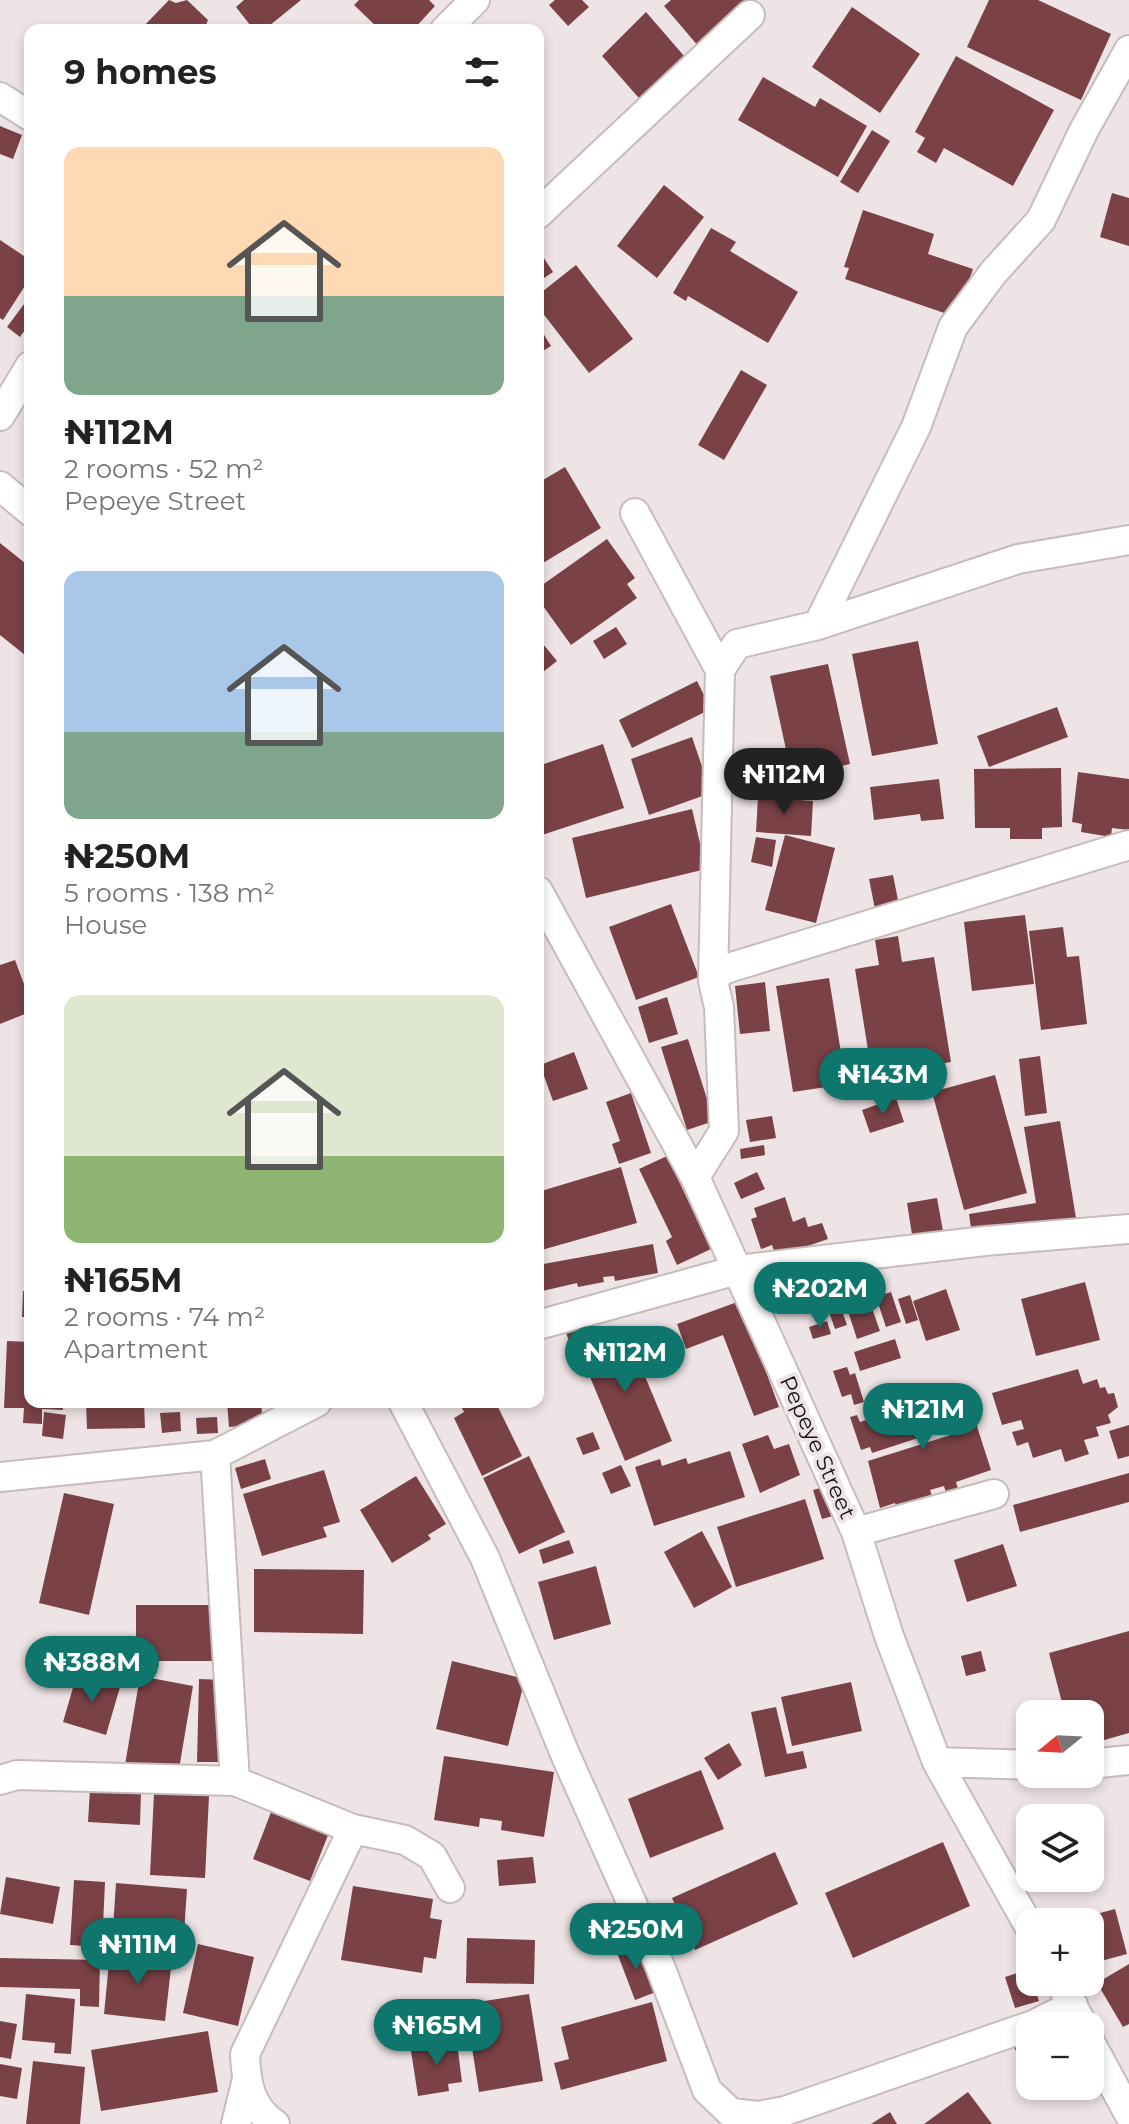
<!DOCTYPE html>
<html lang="en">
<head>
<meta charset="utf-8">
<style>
  :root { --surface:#fff; --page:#f6f6f6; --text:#222; --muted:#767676; --accent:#0f766e }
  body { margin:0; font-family:Montserrat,sans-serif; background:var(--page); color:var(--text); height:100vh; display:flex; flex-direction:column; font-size:30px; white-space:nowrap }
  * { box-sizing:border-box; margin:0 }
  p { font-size:26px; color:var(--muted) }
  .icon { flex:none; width:44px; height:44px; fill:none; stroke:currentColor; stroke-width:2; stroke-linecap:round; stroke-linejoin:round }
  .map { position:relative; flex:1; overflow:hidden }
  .drawer { position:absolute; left:24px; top:24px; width:520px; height:1384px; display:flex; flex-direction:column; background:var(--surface); border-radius:16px; box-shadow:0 4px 12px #0003 }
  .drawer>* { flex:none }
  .needle { width:52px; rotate:252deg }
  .controls { position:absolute; left:1016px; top:1700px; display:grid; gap:16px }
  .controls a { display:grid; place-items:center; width:88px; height:88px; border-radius:16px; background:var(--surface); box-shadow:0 4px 12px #0003; font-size:40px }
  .price { position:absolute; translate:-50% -68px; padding:0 18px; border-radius:28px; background:var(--accent); color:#fff; font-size:26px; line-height:52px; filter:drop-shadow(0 2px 4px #0008) }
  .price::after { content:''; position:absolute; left:50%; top:48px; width:24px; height:18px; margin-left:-12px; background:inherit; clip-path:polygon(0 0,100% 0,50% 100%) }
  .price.active { background:#222; color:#fff }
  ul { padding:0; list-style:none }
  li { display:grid; align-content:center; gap:16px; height:424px; padding:0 40px }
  li span { display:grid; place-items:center; height:248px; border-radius:16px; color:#555 }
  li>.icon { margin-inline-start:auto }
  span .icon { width:144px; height:144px; fill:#fffc; stroke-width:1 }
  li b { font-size:34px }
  h2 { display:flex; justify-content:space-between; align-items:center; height:96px; padding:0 40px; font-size:34px }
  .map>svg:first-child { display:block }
  .building { fill:#7a4247 }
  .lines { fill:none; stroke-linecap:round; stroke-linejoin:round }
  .minor-casing { stroke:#c6bcbc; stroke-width:32 }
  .minor { stroke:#fff; stroke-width:28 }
  .labels { text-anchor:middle; stroke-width:8; stroke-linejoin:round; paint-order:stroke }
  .street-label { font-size:22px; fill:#191516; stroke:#efe4e5 }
</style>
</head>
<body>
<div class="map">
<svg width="1129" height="2124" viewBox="0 0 1129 2124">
  <rect width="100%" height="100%" fill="#efe4e5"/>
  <path class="building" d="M169 0 176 3 187 0 208 20 204 30H140Z
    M244 0H301L264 30H254L236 7Z
    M359 0H429L435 6 413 30H380L354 5Z
    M555 0H582L589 7 568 26 549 5Z
    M671 0H753L699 47 664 6Z
    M989 0H1038L1111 34 1081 100 967 47Z
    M852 7 920 54 880 113 812 67Z
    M646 12 691 64 645 105 602 56Z
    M956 56 1054 110 1013 186 944 148 936 163 917 152 925 138 915 132Z
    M763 77 815 107 820 98 867 126 838 177 738 120Z
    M0 126 22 135 13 159 0 154Z
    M872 130 890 141 858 193 840 182Z
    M664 185 704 217 657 278 617 246Z
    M1112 193 1129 198V246L1100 237Z
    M863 210 934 234 928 254 973 269 956 317 845 279 849 268 844 267Z
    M711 228 736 242 730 251 798 292 768 343 688 296 686 301 673 293Z
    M0 240 30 260V278L3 320 0 318Z
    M540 252 553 272 538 282V253Z
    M576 265 633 339 589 373 538 307V295Z
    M30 296V323L20 337 7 327Z
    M538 325 551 346 538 354Z
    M741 370 767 385 724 460 698 445Z
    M565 467 601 528 538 566V483Z
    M607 539 635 578 627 584 637 598 571 645 538 599V588Z
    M0 543 30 567V648L25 655 0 635Z
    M616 627 627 644 604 659 593 641Z
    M538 638 557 661 538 676Z
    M918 641 938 744 872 756 852 654Z
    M828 664 850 764 792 777 770 676Z
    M697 681 711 709 632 748 619 720Z
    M1057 707 1068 737 989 767 977 736Z
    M692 737 711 793 649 815 631 759Z
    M603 744 624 808 539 836 538 766Z
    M785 763 787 778 772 781 769 766Z
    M1061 768 1062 827 1042 828V839H1010V828H975L974 769Z
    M1078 772 1129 779V830L1112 828 1111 837 1081 832 1082 824 1072 822Z
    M939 779 944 819 921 821 920 814 874 820 870 787Z
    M758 797 813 801 811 836 756 832Z
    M692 809 706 869 586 898 572 838Z
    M785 835 835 848 816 923 765 910Z
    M756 837 776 840 772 867 751 862Z
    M893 875 899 905 875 909 869 879Z
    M671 904 699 977 636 1000 609 927Z
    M1025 915 1034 984 972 991 964 922Z
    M1063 927 1067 957 1079 956 1087 1024 1041 1030 1029 931Z
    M898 936 902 962 934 957 951 1062 872 1075 855 969 879 965 875 940Z
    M15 960 30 1000V1012L0 1024V965Z
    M829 978 846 1084 793 1092 776 986Z
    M765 982 770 1031 740 1034 735 986Z
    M667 997 678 1034 649 1043 638 1007Z
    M688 1039 714 1121 687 1130 661 1047Z
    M574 1052 588 1089 553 1101 540 1065Z
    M1040 1056 1047 1113 1025 1116 1019 1059Z
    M995 1075 1027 1193 964 1210 932 1092Z
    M631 1093 651 1153 619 1164 612 1144 620 1141 606 1102Z
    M896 1098 904 1122 870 1133 862 1110Z
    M772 1116 776 1138 750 1142 746 1120Z
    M1060 1121 1076 1218 972 1235 969 1214 1036 1203 1024 1127Z
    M764 1145 765 1155 741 1159 740 1149Z
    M667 1156 711 1249 677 1265 666 1241 672 1237 639 1169Z
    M621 1167 637 1223 538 1251V1192Z
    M757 1172 765 1189 741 1199 734 1183Z
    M785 1197 793 1222 805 1217 808 1227 822 1223 828 1239 776 1257 772 1245 761 1249 751 1219 757 1217 754 1208Z
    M937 1198 945 1242 914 1247 907 1203Z
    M653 1244 658 1273 615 1281 614 1276 603 1277 604 1282 578 1287 577 1283 538 1292V1265Z
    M1085 1282 1100 1340 1036 1356 1021 1299Z
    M946 1289 960 1330 926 1341 913 1301Z
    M23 1291H30V1317H22Z
    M891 1292 901 1322 886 1327 876 1297Z
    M867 1294 880 1331 857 1339 845 1302Z
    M910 1295 918 1320 906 1324 898 1299Z
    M740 1301 779 1407 754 1416 723 1335 686 1349 677 1324Z
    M841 1308 847 1325 835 1329 829 1312Z
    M575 1315 588 1347 574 1353 561 1321Z
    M827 1321 831 1334 813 1339 809 1327Z
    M624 1326 672 1441 625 1461 580 1353 594 1347 591 1340Z
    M895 1339 901 1358 860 1371 854 1352Z
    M7 1341 30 1342V1402H63V1410L42 1409V1424L23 1423 24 1408H4Z
    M847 1367 850 1375 855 1373 864 1402 854 1405 851 1394 842 1397 833 1371Z
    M1078 1369 1083 1384 1097 1379 1100 1388 1105 1387 1108 1394 1114 1393 1118 1407 1108 1415 1111 1423 1096 1427 1099 1436 1084 1440 1089 1454 1065 1462 1061 1449 1033 1458 1028 1442 1017 1446 1012 1432 1024 1429 1021 1420 1002 1425 992 1393Z
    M965 1389 991 1470 956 1482 958 1489 946 1493 944 1486 930 1490 935 1505 899 1516 895 1503 880 1508 868 1461 957 1433 955 1426 872 1453 870 1447 861 1450 850 1417 857 1415 860 1422Z
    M86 1402H144L145 1428 87 1429Z
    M227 1402H261L263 1424 229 1427Z
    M459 1402H481L484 1408 496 1403 522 1456 482 1476 454 1418 464 1412Z
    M44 1412 66 1415 63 1439 42 1436Z
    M180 1412 181 1431 162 1433 160 1413Z
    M217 1417 218 1433 197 1434 196 1418Z
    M1129 1425V1456L1118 1459 1109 1431Z
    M593 1432 600 1449 583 1455 576 1438Z
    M768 1435 774 1449 789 1444 800 1475 760 1493 742 1444Z
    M730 1451 745 1497 654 1526 635 1467 660 1459 662 1466 686 1458 688 1464Z
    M529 1456 565 1532 519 1554 483 1478Z
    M265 1459 271 1479 241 1489 235 1468Z
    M621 1465 631 1486 611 1494 602 1473Z
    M324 1470 340 1522 323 1527 327 1537 262 1556 243 1494Z
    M1129 1473V1502L1020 1532 1013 1505Z
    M416 1476 446 1524 428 1535 431 1539 392 1563 360 1510Z
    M831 1485 840 1514 822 1519 813 1490Z
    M64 1493 114 1504 89 1615 39 1603Z
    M805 1499 824 1559 736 1587 717 1527Z
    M702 1531 732 1587 694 1608 664 1552Z
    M569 1540 574 1553 543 1564 539 1550Z
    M1003 1544 1017 1586 967 1602 954 1560Z
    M596 1566 611 1624 554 1640 538 1582Z
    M254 1569 364 1570 363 1634 254 1632Z
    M136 1605H212V1661H136Z
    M1129 1631V1733L1090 1744V1714H1065L1049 1653Z
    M981 1651 986 1671 966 1676 961 1656Z
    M452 1661 525 1679 508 1746 436 1729Z
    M77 1674 120 1687 106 1735 63 1722Z
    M140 1676 193 1686 178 1775 125 1765Z
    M199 1679 225 1680 223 1762H197Z
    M851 1682 862 1731 792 1746 781 1697Z
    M776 1707 787 1754 803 1751 807 1768 765 1777 751 1712Z
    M729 1743 742 1765 718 1780 704 1758Z
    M444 1756 554 1772 544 1837 501 1830 502 1821 480 1818 479 1827 434 1820Z
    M701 1770 724 1829 650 1858 628 1799Z
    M90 1789 141 1792 140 1825 88 1822Z
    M154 1793 209 1796 205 1878 150 1875Z
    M273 1807 330 1830 310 1881 253 1859Z
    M943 1842 970 1906 853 1958 825 1893Z
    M775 1852 798 1904 695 1950 672 1898Z
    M533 1857 536 1883 499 1886 497 1860Z
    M6 1877 60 1887 53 1924 0 1914Z
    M74 1880 105 1882 102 1947 70 1945Z
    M116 1883 187 1889 183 1948 112 1944Z
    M353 1886 433 1899 430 1918 442 1920 436 1959 424 1957 422 1973 341 1960Z
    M1115 1909 1127 1954 1090 1964V1922L1070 1921Z
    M467 1938 535 1940 534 1984 466 1983Z
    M638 1941 656 1992 635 2000 616 1950Z
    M198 1944 254 1957 238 2026 183 2013Z
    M110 1952 172 1959 165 2021 104 2014Z
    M0 1958 100 1960 99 2007 80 2006V1989L0 1987Z
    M1129 1964V2024L1123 2027 1097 1983Z
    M1029 1969 1030 1982H1033L1039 2001 1015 2008 1005 1977Z
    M26 1994 75 1999 71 2054 54 2053 55 2043 22 2040Z
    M529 1994 543 2081 479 2092 465 2004Z
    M652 2002 667 2061 561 2090 554 2063 569 2059 561 2027Z
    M0 2021 17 2024 11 2059 0 2057Z
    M208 2031 218 2092 101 2111 91 2050Z
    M456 2035 462 2082 448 2084 449 2091 418 2096 411 2051 441 2047 440 2037Z
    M1030 2036V2062L1022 2065 1013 2044Z
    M33 2061 85 2067 80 2124H26Z
    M0 2064 22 2068 17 2099 0 2096Z
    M968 2092 992 2124H924Z
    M890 2112 897 2124H871Z"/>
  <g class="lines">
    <defs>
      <path id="minor" d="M445 30 475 0
        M0 97 30 116
        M538 214 750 15
        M0 416 30 366
        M0 486 30 511
        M635 513 720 670
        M818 625 916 427 953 327 993 273 1041 220 1084 130 1129 50
        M538 891 695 1177 856 1532 889 1636 937 1762 1030 1928
        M713 981 720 670 737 644 818 625 1018 559 1129 540
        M695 1177 724 1131 719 1007 713 981 722 970 1129 845
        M538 1325 737 1270 985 1241 1129 1229
        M403 1402 485 1558 565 1754 660 1966 707 2090 731 2113 758 2116 785 2111 1030 2026
        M215 1455 235 1781
        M0 1477 215 1455 317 1402
        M856 1532 994 1494
        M937 1762 1030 1765
        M1090 1764 1129 1760
        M0 1780 17 1775 235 1781 353 1829 405 1840 432 1856 450 1888
        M1060 1982 1083 2026
        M1031 2026 1073 2005
        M1090 2042 1129 2114
        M236 2124 246 2083
        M275 2124C250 2108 246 2082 245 2054L353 1829"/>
    </defs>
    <use href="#minor" class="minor-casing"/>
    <use href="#minor" class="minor"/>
  </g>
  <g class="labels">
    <g class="street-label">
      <text transform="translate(818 1447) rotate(66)" y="8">Pepeye Street</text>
    </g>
  </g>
</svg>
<div class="controls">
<a><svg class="needle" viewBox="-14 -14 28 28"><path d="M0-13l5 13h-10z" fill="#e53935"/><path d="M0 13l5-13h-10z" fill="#767676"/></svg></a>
<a><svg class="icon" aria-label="layers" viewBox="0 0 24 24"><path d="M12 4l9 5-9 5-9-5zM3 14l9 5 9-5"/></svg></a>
<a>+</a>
<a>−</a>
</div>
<b class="price active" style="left:784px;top:816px">₦112M</b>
<b class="price" style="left:883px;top:1116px">₦143M</b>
<b class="price" style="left:820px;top:1330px">₦202M</b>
<b class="price" style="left:625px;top:1394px">₦112M</b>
<b class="price" style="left:923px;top:1451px">₦121M</b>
<b class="price" style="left:92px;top:1704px">₦388M</b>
<b class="price" style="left:636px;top:1971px">₦250M</b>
<b class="price" style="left:138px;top:1986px">₦111M</b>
<b class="price" style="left:437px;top:2067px">₦165M</b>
<section class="drawer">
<h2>9 homes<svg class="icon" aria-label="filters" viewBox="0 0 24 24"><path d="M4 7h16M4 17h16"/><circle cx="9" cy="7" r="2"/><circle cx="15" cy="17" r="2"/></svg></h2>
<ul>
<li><span style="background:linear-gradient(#ffd9b3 60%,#7fa58c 0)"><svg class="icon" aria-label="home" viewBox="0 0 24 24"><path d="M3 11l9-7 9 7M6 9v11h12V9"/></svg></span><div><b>₦112M</b><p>2 rooms · 52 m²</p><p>Pepeye Street</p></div></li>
<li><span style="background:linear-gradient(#a9c7e8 65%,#7fa58c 0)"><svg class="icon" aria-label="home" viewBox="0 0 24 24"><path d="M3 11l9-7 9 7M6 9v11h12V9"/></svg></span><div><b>₦250M</b><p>5 rooms · 138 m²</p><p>House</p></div></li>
<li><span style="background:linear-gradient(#dfe7d0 65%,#8fb573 0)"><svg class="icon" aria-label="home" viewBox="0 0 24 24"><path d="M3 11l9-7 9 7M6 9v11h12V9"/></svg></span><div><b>₦165M</b><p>2 rooms · 74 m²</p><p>Apartment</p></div></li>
</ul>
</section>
</div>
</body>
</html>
